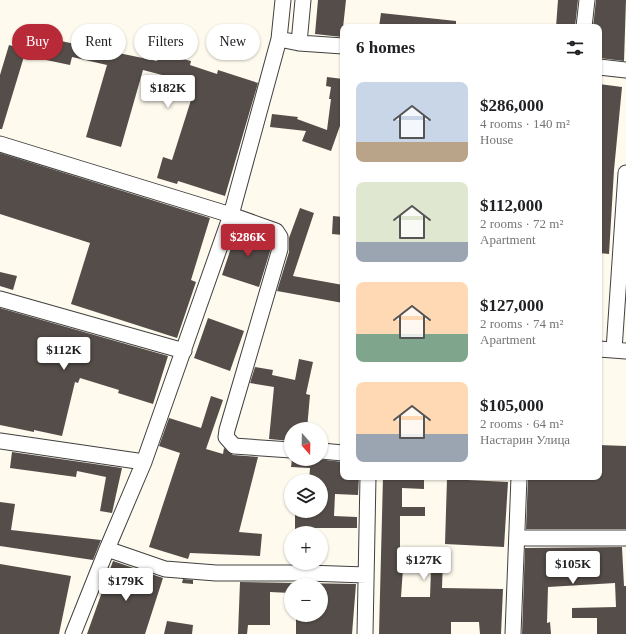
<!DOCTYPE html>
<html lang="en">
<head>
<meta charset="utf-8">
<style>
  :root { --surface:#fff; --page:#f6f6f6; --text:#202124; --muted:#757577; --accent:#b82a38 }
  body { margin:0; font-family:Georgia,serif; background:var(--page); color:var(--text); height:100vh; display:flex; flex-direction:column; font-size:15px; white-space:nowrap }
  * { box-sizing:border-box; margin:0 }
  p { font-size:13px; color:var(--muted) }
  .icon { flex:none; width:22px; height:22px; fill:none; stroke:currentColor; stroke-width:2; stroke-linecap:round; stroke-linejoin:round }
  .map { position:relative; flex:1; overflow:hidden }
  .panel { position:absolute; left:340px; top:24px; width:262px; height:456px; display:flex; flex-direction:column; background:var(--surface); border-radius:8px; box-shadow:0 1px 3px #0004 }
  .panel>* { flex:none }
  .hud { position:absolute; left:12px; top:24px; width:268px; height:36px; display:flex; gap:8px }
  .needle { width:26px; rotate:160deg }
  .tools { position:absolute; left:284px; top:422px; display:grid; gap:8px }
  .tools a { display:grid; place-items:center; width:44px; height:44px; border-radius:50%; background:var(--surface); box-shadow:0 1px 3px #0004; font-size:20px }
  .price { position:absolute; translate:-50% -34px; padding:0 9px; border-radius:4px; background:#fff; color:#222; font-size:13px; line-height:26px; filter:drop-shadow(0 1px 2px #0008) }
  .price::after { content:''; position:absolute; left:50%; top:24px; width:12px; height:9px; margin-left:-6px; background:inherit; clip-path:polygon(0 0,100% 0,50% 100%) }
  .price.on { background:var(--accent); color:#fff }
  ul { padding:0; list-style:none }
  li { display:flex; align-items:center; gap:12px; height:100px; padding:0 16px }
  li span { display:grid; place-items:center; flex:none; width:112px; height:80px; border-radius:8px; color:#555 }
  li>.icon { margin-inline-start:auto }
  span .icon { width:48px; height:48px; fill:#fffc; stroke-width:1 }
  li b { font-size:17px }
  h2 { display:flex; justify-content:space-between; align-items:center; height:48px; padding:0 16px; font-size:17px }
  .chip { padding:0 14px; border-radius:18px; background:var(--surface); box-shadow:0 1px 3px #0004; font-size:14px; line-height:36px }
  .chip.on { background:var(--accent); color:#fff }
  .map>svg:first-child { display:block }
  .building { fill:#554d49; fill-rule:evenodd }
  .lines { fill:none; stroke-linecap:round; stroke-linejoin:round }
  .minor-casing { stroke:#404040; stroke-width:17 }
  .minor { stroke:#fff; stroke-width:15 }
</style>
</head>
<body>
<div class="map">
<svg width="626" height="634" viewBox="0 0 626 634">
  <rect width="100%" height="100%" fill="#fefaed"/>
  <path class="building" d="M318 0H346L342 37 315 34Z
    M558 0H578L575 27H556Z
    M596 0H626L624 61 599 58 600 27H593Z
    M381 13 456 21V27H379Z
    M32 35 157 61 159 53 191 61 190 65 217 74 218 70 258 83 225 196 178 181 177 184 157 178 163 157 172 160 192 97 163 89 166 76 143 70 121 147 86 137 107 65 72 57 70 65 27 56Z
    M9 45 26 50 2 129H0V75Z
    M327 77 343 79V123H341L331 151 302 141 306 131 270 127 272 114 298 117 297 119 327 130 331 99H329L331 87 326 86Z
    M599 84 622 87 614 170 609 254 599 253Z
    M0 153 210 218 191 280 196 282 177 338 71 304 90 243 0 214Z
    M300 208 314 213 293 276 343 285V303L277 291 289 252V238Z
    M333 216 343 217V235L332 234Z
    M238 227 271 240V248L259 287 222 275Z
    M0 272 17 276 13 290 0 286Z
    M0 308 168 356 153 404 118 393 119 390 80 378 78 383 75 382 62 436 34 430V432L0 425Z
    M208 318 244 331 230 371 194 358Z
    M299 359 313 362 306 394 310 395 307 429H291V441L269 439 274 387 250 383 255 367 273 370 272 375 295 380Z
    M211 396 223 400 206 449 223 454 224 448 233 455 258 457 239 532 262 534 260 556 190 553 188 559 149 547 180 453 159 446 169 418 201 428Z
    M599 445 626 446V529H526L528 477H599Z
    M12 452 122 468 112 513 100 511 106 477 77 471 76 477 10 468Z
    M292 459H317L343 462V477H359L358 495 335 494 334 516 357 517V528H307V533H295V511H321L322 481H309L310 468 291 467Z
    M383 477 424 478V489L402 488V507H425V516H400V555L443 557 442 588 503 589 501 634H480L479 622H451V634H379ZM403 568 431 570 430 597H401Z
    M447 479 508 482 504 547 445 544Z
    M0 502 15 504 11 530 101 540 93 560 0 546Z
    M622 547 624 586H626V634H597V618H572V608L616 607 615 583 548 587 547 623 550 622 551 634H522L525 548Z
    M113 561 163 578 145 634H87Z
    M0 564 71 576 59 634H0Z
    M183 579 193 580V584L182 583Z
    M240 582 356 584 352 634H296V615H321V585H291V593L270 592V625H248L247 634H238Z
    M167 621 193 625 192 634H164Z"/>
  <g class="lines">
    <defs>
      <path id="minor" d="M584 27 587 0
        M279 39 299 43 343 46
        M299 43 303 0
        M599 67 626 70
        M0 144 231 215 276 231 280 237V249L227 430 226 437 234 446 291 450
        M0 299 184 351
        M599 349 626 351
        M614 350 626 173
        M0 441 144 462
        M321 451 343 453
        M517 538H626
        M107 549 165 569 216 573H306L366 575
        M73 634 107 549 144 462 231 215 279 39 283 0
        M365 634 368 477
        M513 634 519 477"/>
    </defs>
    <use href="#minor" class="minor-casing"/>
    <use href="#minor" class="minor"/>
  </g>
</svg>
<div class="tools">
<a><svg class="needle" viewBox="-14 -14 28 28"><path d="M0-13l5 13h-10z" fill="#e53935"/><path d="M0 13l5-13h-10z" fill="#757577"/></svg></a>
<a><svg class="icon" aria-label="layers" viewBox="0 0 24 24"><path d="M12 4l9 5-9 5-9-5zM3 14l9 5 9-5"/></svg></a>
<a>+</a>
<a>−</a>
</div>
<b class="price" style="left:168px;top:109px">$182K</b>
<b class="price on" style="left:248px;top:258px">$286K</b>
<b class="price" style="left:64px;top:371px">$112K</b>
<b class="price" style="left:424px;top:581px">$127K</b>
<b class="price" style="left:573px;top:585px">$105K</b>
<b class="price" style="left:126px;top:602px">$179K</b>
<div class="hud">
<a class="chip on">Buy</a>
<a class="chip">Rent</a>
<a class="chip">Filters</a>
<a class="chip">New</a>
</div>
<section class="panel">
<h2>6 homes<svg class="icon" aria-label="filters" viewBox="0 0 24 24"><path d="M4 7h16M4 17h16"/><circle cx="9" cy="7" r="2"/><circle cx="15" cy="17" r="2"/></svg></h2>
<ul>
<li><span style="background:linear-gradient(#c9d6e8 75%,#b9a48a 0)"><svg class="icon" aria-label="home" viewBox="0 0 24 24"><path d="M3 11l9-7 9 7M6 9v11h12V9"/></svg></span><div><b>$286,000</b><p>4 rooms · 140 m²</p><p>House</p></div></li>
<li><span style="background:linear-gradient(#dfe7d0 75%,#9aa5b1 0)"><svg class="icon" aria-label="home" viewBox="0 0 24 24"><path d="M3 11l9-7 9 7M6 9v11h12V9"/></svg></span><div><b>$112,000</b><p>2 rooms · 72 m²</p><p>Apartment</p></div></li>
<li><span style="background:linear-gradient(#ffd9b3 65%,#7fa58c 0)"><svg class="icon" aria-label="home" viewBox="0 0 24 24"><path d="M3 11l9-7 9 7M6 9v11h12V9"/></svg></span><div><b>$127,000</b><p>2 rooms · 74 m²</p><p>Apartment</p></div></li>
<li><span style="background:linear-gradient(#ffd9b3 65%,#9aa5b1 0)"><svg class="icon" aria-label="home" viewBox="0 0 24 24"><path d="M3 11l9-7 9 7M6 9v11h12V9"/></svg></span><div><b>$105,000</b><p>2 rooms · 64 m²</p><p>Настарин Улица</p></div></li>
</ul>
</section>
</div>
</body>
</html>
